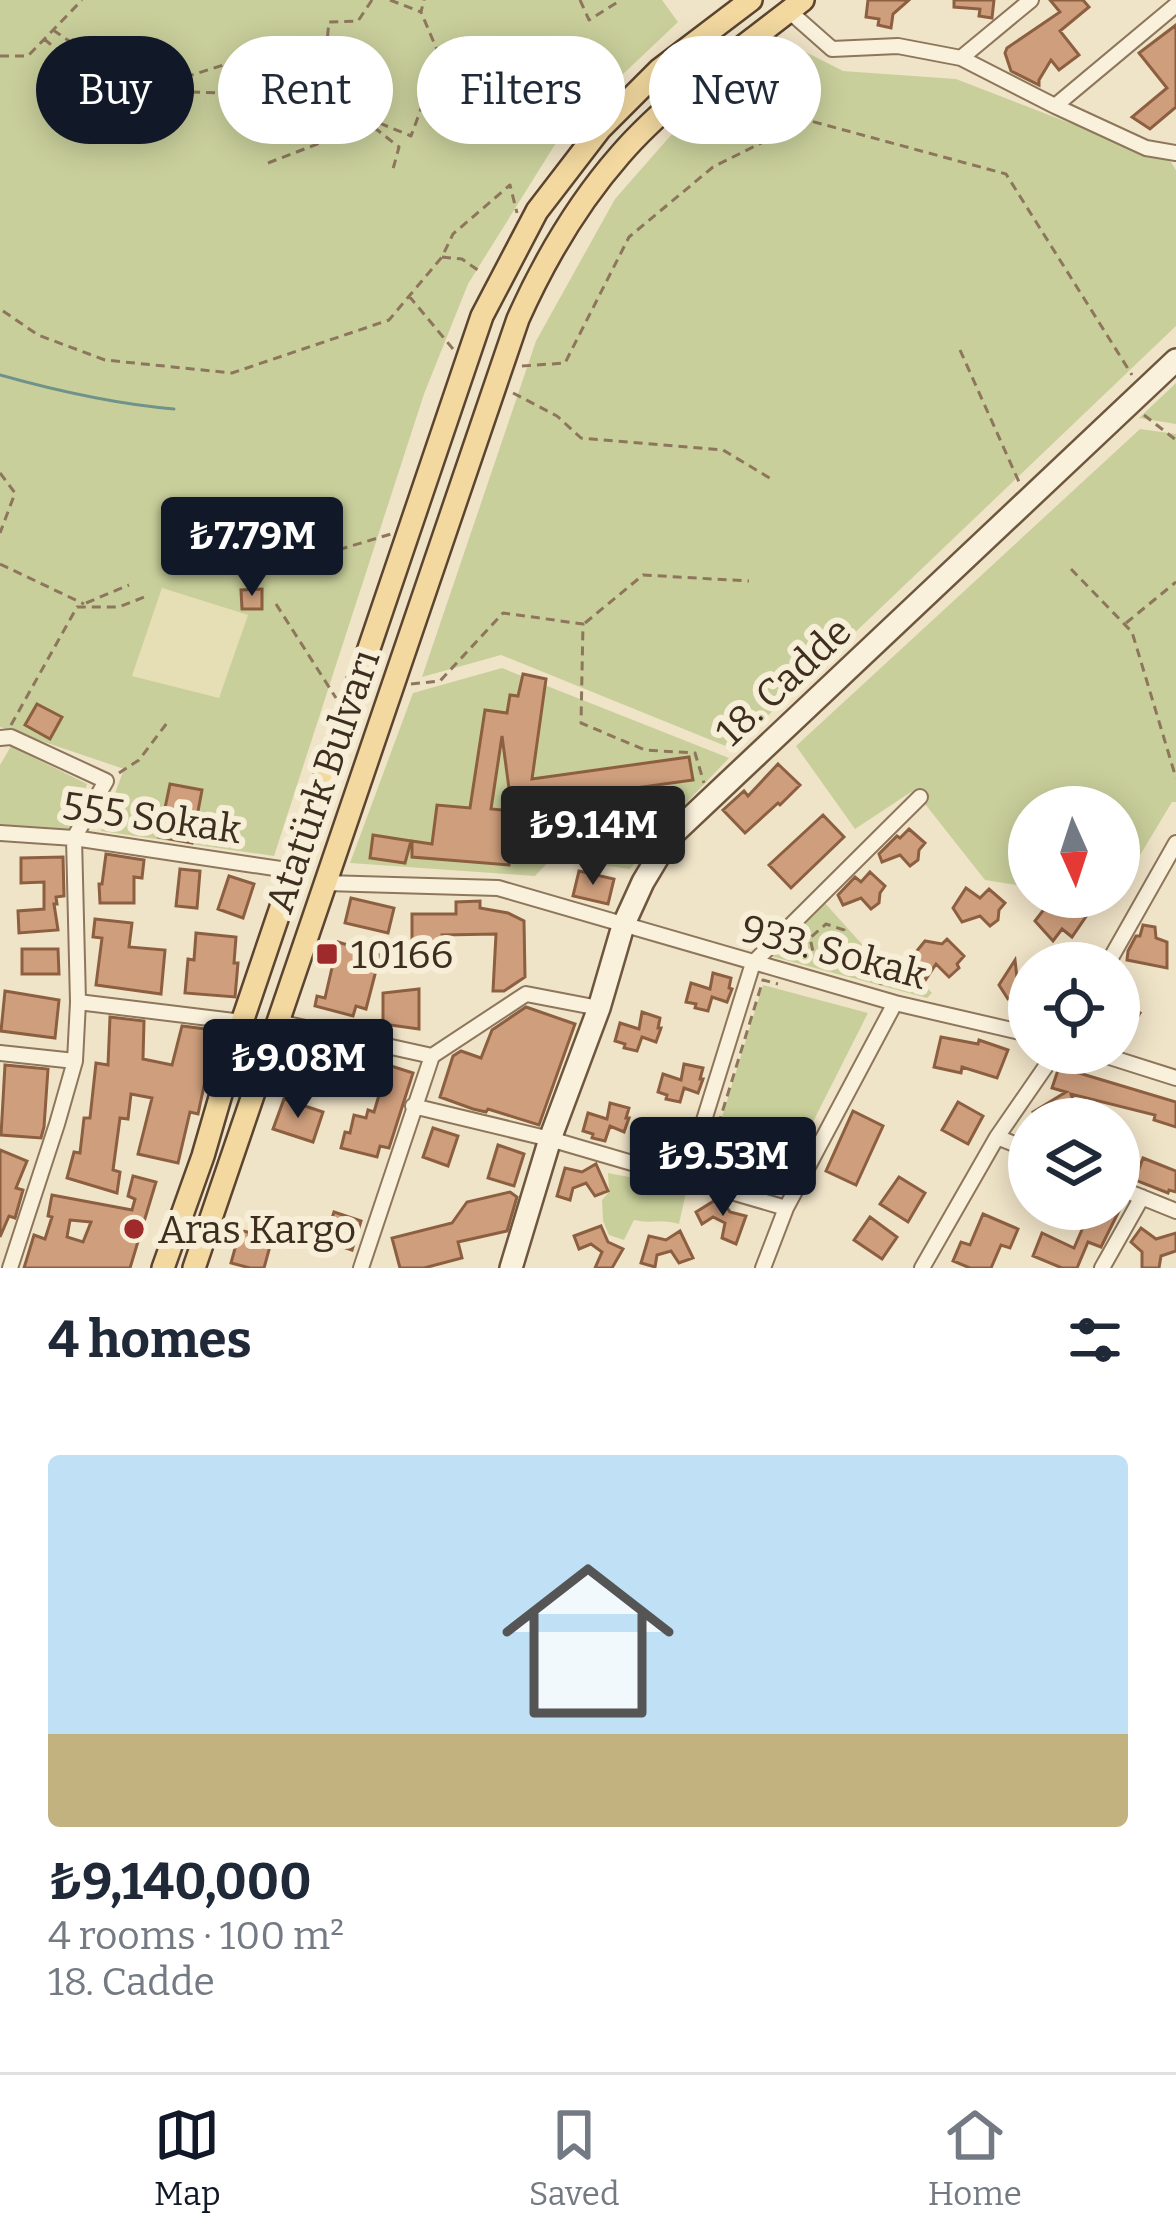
<!DOCTYPE html>
<html lang="en">
<head>
<meta charset="utf-8">
<style>
  :root { --surface:#fff; --page:#f6f6f7; --text:#1f2937; --muted:#747a83; --line:#e0e1e3; --accent:#111827 }
  body { margin:0; font-family:Bitter,serif; background:var(--page); color:var(--text); height:100vh; display:flex; flex-direction:column; font-size:45px; white-space:nowrap }
  * { box-sizing:border-box; margin:0 }
  p { font-size:39px; color:var(--muted) }
  .icon { flex:none; width:66px; height:66px; fill:none; stroke:currentColor; stroke-width:2; stroke-linecap:round; stroke-linejoin:round }
  .map { position:relative; height:1268px; overflow:hidden }
  .panel { display:flex; flex-direction:column; background:var(--surface); flex:1 }
  .panel>* { flex:none }
  .hud { position:absolute; left:36px; top:36px; width:1104px; height:108px; display:flex; gap:24px }
  .needle { width:78px; rotate:177deg }
  .fabs { position:absolute; left:1008px; top:786px; display:grid; gap:24px }
  .fabs a { display:grid; place-items:center; width:132px; height:132px; border-radius:50%; background:var(--surface); box-shadow:0 6px 30px #0003; font-size:60px }
  .price { position:absolute; translate:-50% -102px; padding:0 27px; border-radius:12px; background:var(--accent); color:#fff; font-size:39px; line-height:78px; filter:drop-shadow(0 3px 6px #0008) }
  .price::after { content:''; position:absolute; left:50%; top:72px; width:36px; height:27px; margin-left:-18px; background:inherit; clip-path:polygon(0 0,100% 0,50% 100%) }
  .price.active { background:#222; color:#fff }
  ul { padding:0; list-style:none }
  li { display:grid; align-content:center; gap:24px; height:636px; padding:0 48px }
  li+li { border-top:3px solid var(--line) }
  li span { display:grid; place-items:center; height:372px; border-radius:12px; color:#555 }
  li>.icon { margin-inline-start:auto }
  span .icon { width:216px; height:216px; fill:#fffc; stroke-width:1 }
  li b { font-size:51px }
  h2 { display:flex; justify-content:space-between; align-items:center; height:144px; padding:0 48px; font-size:51px }
  .tag { padding:0 42px; border-radius:54px; background:var(--surface); box-shadow:0 6px 30px #0003; font-size:42px; line-height:108px }
  .tag.active { background:var(--accent); color:#fff }
  .menu { display:flex; justify-content:space-around; align-items:center; height:168px; border-top:3px solid var(--line); background:var(--surface); font-size:33px; color:var(--muted) }
  .menu a { display:grid; justify-items:center; gap:6px }
  .menu .active { color:var(--accent) }
  .map>svg:first-child { display:block }
  .farmland { fill:#e6deb5 }
  .green { fill:#c9cf9b; fill-rule:evenodd }
  .lines { fill:none; stroke-linecap:round; stroke-linejoin:round }
  .stream { stroke:#6f938a; stroke-width:3 }
  .building { fill:#cf9f7d; stroke:#8d5f41; stroke-width:3; fill-rule:evenodd }
  .street-casing { stroke:#8d765c; stroke-width:18 }
  .secondary-casing { stroke:#6f573f; stroke-width:26 }
  .primary-casing { stroke:#5b4430; stroke-width:26 }
  .path { stroke:#8d765c; stroke-width:3; stroke-dasharray:9 6; stroke-linecap:butt }
  .street { stroke:#faf1dc; stroke-width:14 }
  .secondary { stroke:#faf1dc; stroke-width:21 }
  .primary { stroke:#f3d9a0; stroke-width:21 }
  .poi-dot { fill:#9e2a2b; stroke:#f7eed8; stroke-width:4.5 }
  .labels { text-anchor:middle; stroke-width:12; stroke-linejoin:round; paint-order:stroke }
  .street-label { font-size:39px; fill:#3d2e20; stroke:#f7eed8 }
  .poi-label { font-size:39px; fill:#3d2e20; stroke:#f7eed8; text-anchor:start }
</style>
</head>
<body>
<div class="map">
<svg width="1176" height="1268" viewBox="0 0 1176 1268">
  <rect width="100%" height="100%" fill="#f0e4c8"/>
  <path class="farmland" d="M162 588 248 615 219 699 132 676Z"/>
  <path class="green" d="M0 0H662L678 22 564 130 468 284 424 394 274 856 101 831 124 769 0 727ZM162 588 248 615 219 698 132 676Z
    M792 45 843 71 956 79 1171 162 1176 170V326L733 749 501 655 422 677 536 341 615 199 693 110Z
    M1176 383V424L1139 418Z
    M1140 429 1176 434V802H1172L1119 890V807H1029V887L985 880 914 790 855 829 796 746Z
    M502 668 729 758 666 824 630 869 552 858 535 876 350 863 413 693Z
    M11 746 87 784 71 829 0 825V765Z
    M824 902 878 962 895 955 932 993 927 998 770 956Z
    M763 985 868 1013 779 1189 705 1172Z
    M608 1173 687 1188 679 1224C663 1219 651 1224 634 1220L624 1240 609 1235 603 1221 602 1200 609 1192Z"/>
  <g class="lines">
    <path class="stream" d="M0 375C57 391 115 404 174 409"/>
  </g>
  <path class="building" d="M868 0H909L893 14 891 28 878 25 879 19 866 17Z
    M954 0H994L992 18 979 16 980 9 954 7Z
    M1050 0H1083L1089 7 1060 31 1079 55 1059 70 1051 60 1039 80V85L1011 71 1005 53 1007 48 1060 12Z
    M1176 25V107L1150 129 1132 117 1167 88 1139 53Z
    M262 589V609H242L241 590Z
    M523 674 546 679 532 779 689 757 693 780 520 804 518 836 512 835 509 865 412 857V841L432 844 437 805 470 808 485 710 507 713 510 695 518 696ZM502 736 512 811 491 809Z
    M37 704 62 717 50 739 25 725Z
    M778 764 800 785 780 805 778 803 745 833 723 810 744 791 748 796Z
    M170 784 202 790 192 843 159 837Z
    M823 815 844 837 791 888 769 865Z
    M909 829 925 843 919 850 918 860 910 866 900 855 882 862 879 854 897 836 900 838Z
    M373 835 411 841 405 863 370 858Z
    M106 854 144 860 142 878 134 877V903H100L99 884H102Z
    M63 857 64 896 56 897 57 904H54L58 930 19 933 18 911 44 909V882L21 883V858Z
    M180 869 200 871 197 908 176 906Z
    M579 871 614 879 608 904 573 896Z
    M870 872 885 886 880 893 879 903 871 909 861 898 843 905 838 895 855 877 861 882Z
    M229 876 254 884 243 918 218 909Z
    M966 888 980 898 989 889 1005 903 999 910 998 920 990 926 980 916 962 922 953 908Z
    M351 898 394 908 388 933 345 923Z
    M480 901V908L508 913 524 921 525 977 504 991H493L496 934 442 935V947H412V914H456V902Z
    M1070 901 1087 915 1072 937 1062 929 1053 941 1035 921 1048 904 1060 913Z
    M95 919 132 923 129 947 165 950 161 994 96 985 102 938 93 937Z
    M1143 925 1155 927 1156 938 1167 942V968L1127 960 1128 951 1136 936H1140Z
    M196 933 236 937 234 963H238L235 997 185 993 188 959 194 960Z
    M947 939 964 956 957 964 959 968 949 977 936 964 926 979 911 958 925 941 942 944Z
    M338 942 380 955 366 1009 356 1006 353 1016 315 1006 317 996 325 998Z
    M22 949H58L59 974H22Z
    M1015 960 1019 995 1008 999 999 985Z
    M713 973 731 978 729 988 732 989 727 1002 712 997 708 1011 695 1008 696 1004 686 1002 691 983 710 989Z
    M419 989V1029L383 1024V993Z
    M5 991 59 1000 55 1038 1 1031Z
    M1119 1004 1140 1013 1129 1031 1119 1027Z
    M526 1007 575 1024 539 1125 488 1109 486 1112 473 1109 440 1097 453 1056 461 1051 481 1058 492 1030Z
    M642 1012 660 1018 658 1028H661L656 1042 642 1037 637 1051 624 1048 625 1044 615 1041 620 1023 639 1029Z
    M110 1017 144 1021 143 1059 172 1065 182 1026 222 1031 213 1064 209 1063 198 1114 190 1112 178 1163 138 1154 152 1098 131 1094 128 1119 120 1118 113 1170 120 1172 117 1193 67 1178 74 1152 80 1153 84 1118H90L96 1063 108 1065Z
    M941 1037 978 1044 979 1040 1008 1050 997 1078 962 1067 961 1073 934 1067Z
    M301 1046 332 1055 322 1089 291 1080Z
    M684 1064 703 1068 700 1079H703L698 1093 684 1088 680 1102 666 1099 667 1095 658 1092 663 1074 681 1080Z
    M5 1065 48 1069 44 1127 41 1138 1 1135Z
    M388 1065 413 1073 389 1148 380 1146 377 1157 341 1148 345 1132 350 1133 354 1115 366 1118 368 1110 374 1112Z
    M1059 1067 1176 1102V1127L1154 1120 1155 1115 1071 1094 1079 1119H1036L1033 1112 1066 1092 1052 1088Z
    M284 1099 323 1112 313 1142 273 1129Z
    M958 1102 983 1116 968 1144 942 1130Z
    M610 1103 629 1108 626 1118H629L624 1132 610 1126 605 1141 592 1138 593 1134 583 1131 588 1113 607 1119Z
    M853 1111 883 1126 856 1185 826 1171Z
    M433 1128 458 1136 448 1166 423 1157Z
    M498 1145 524 1154 514 1186 488 1178Z
    M0 1150 27 1161 16 1188 23 1190 15 1218 9 1216 0 1237Z
    M1143 1158 1176 1171V1192L1169 1190 1168 1193 1135 1180Z
    M596 1164 608 1191 595 1196 586 1183 573 1188 570 1200 557 1196 565 1168 582 1172Z
    M133 1176 156 1182 130 1268H24L34 1235 45 1239 52 1217 48 1216 52 1195 132 1210 135 1199 128 1196ZM70 1220 91 1222 83 1242 67 1237Z
    M899 1177 925 1193 908 1222 880 1204Z
    M510 1192 517 1197 507 1231 458 1242 462 1258 424 1268H400L392 1238 452 1223 467 1202Z
    M717 1199 722 1201 730 1212 746 1216 736 1244 722 1238 725 1223 713 1217 702 1224 696 1212Z
    M1091 1209H1120L1101 1247 1088 1242 1077 1268H1062L1033 1256 1042 1233 1074 1248Z
    M334 1212 361 1221 352 1250 325 1241Z
    M983 1214 1018 1229 1010 1248 1001 1245 991 1268H970L953 1261 961 1242 970 1245Z
    M870 1217 897 1237 882 1259 854 1240Z
    M601 1226 608 1242 623 1249 612 1268H595L602 1252 591 1244 579 1249 574 1236Z
    M1141 1228 1156 1239 1176 1233V1251L1161 1256 1159 1268H1142V1252L1131 1242Z
    M240 1230 272 1239 264 1268H250L231 1263Z
    M680 1231 693 1258 679 1263 671 1251 657 1255 655 1267 641 1263 649 1236 666 1240Z"/>
  <g class="lines">
    <defs>
      <path id="street" d="M789 11 832 49 898 46 961 58 1055 106 1146 148 1176 153
        M961 58 1031 0
        M1055 106 1176 5
        M0 738 11 737 106 781 74 838 78 1002 75 1061 57 1124 10 1268
        M0 833 74 838 294 871
        M325 883 498 888 895 1003 1029 1034
        M1108 963 1176 843
        M78 1002 242 1022
        M278 1022 432 1056
        M0 1053 75 1061
        M1097 1053 1176 1078
        M413 1106 550 1139 786 1208
        M997 1137 1029 1150
        M686 1178 753 963 920 797
        M1119 1188 1176 1211
        M361 1268 432 1056 526 994 599 1008
        M763 1268 786 1208 895 1003
        M922 1268 997 1137 1055 1053
        M1102 1268 1142 1197"/>
      <path id="secondary" d="M511 1268 550 1139 599 1008 623 926 643 882 670 837 1176 360"/>
      <path id="primary" d="M163 1268 203 1156 242 1022 482 316 537 211 600 129 660 69 751 0
        M194 1268 518 319C544 261 578 203 620 155 668 99 745 46 803 0"/>
    </defs>
    <use href="#street" class="street-casing"/>
    <use href="#secondary" class="secondary-casing"/>
    <use href="#primary" class="primary-casing"/>
    <path class="path" d="M372 0 358 21 329 22 321 99 411 136 440 57 421 12
      M390 0 421 12 424 0
      M580 0 589 20 621 0
      M53 30 112 70 158 62 182 78 233 62 320 99
      M44 39 105 89 307 96
      M0 56H28L82 0
      M362 118 399 147 393 169
      M268 163 320 143 338 109
      M442 257 462 259 482 273
      M409 296 453 349
      M3 311 38 335 105 360 232 373 389 320 442 257 453 234 510 185 517 213
      M960 350 1019 482
      M522 366 565 363 629 237 713 167 807 120 1006 174 1132 375
      M513 393 557 416 581 438 723 450 773 480
      M1144 415 1176 440
      M0 473 15 493 0 533
      M249 549 331 552 391 534
      M0 564 84 604
      M1071 569 1132 632 1176 778
      M86 603 129 585
      M276 604 336 698
      M585 623 643 575 749 581
      M1126 623 1176 582
      M411 684 440 681 503 613 583 624 581 723 645 750 695 753 704 783
      M11 725 77 607H119L147 596
      M119 773 139 760 167 723
      M830 969 832 962 846 950 844 930 826 924 810 938 814 956 884 974 880 985
      M705 1168 763 980 778 984"/>
    <use href="#street" class="street"/>
    <use href="#secondary" class="secondary"/>
    <use href="#primary" class="primary"/>
  </g>
  <g class="poi-dot">
    <rect x="315" y="942" width="24" height="24" rx="6"/>
    <circle cx="134" cy="1229" r="12"/>
  </g>
  <g class="labels">
    <g class="street-label">
      <text transform="translate(783 681) rotate(-43)" y="14">18. Cadde</text>
      <text transform="translate(322 781) rotate(-71)" y="14">Atatürk Bulvarı</text>
      <text transform="translate(152 817) rotate(8)" y="14">555 Sokak</text>
      <text transform="translate(834 951) rotate(15)" y="14">933. Sokak</text>
    </g>
    <g class="poi-label">
      <text x="351" y="968">10166</text>
      <text x="158" y="1243">Aras Kargo</text>
    </g>
  </g>
</svg>
<div class="fabs">
<a><svg class="needle" viewBox="-14 -14 28 28"><path d="M0-13l5 13h-10z" fill="#e53935"/><path d="M0 13l5-13h-10z" fill="#747a83"/></svg></a>
<a><svg class="icon" aria-label="locate" viewBox="0 0 24 24"><circle cx="12" cy="12" r="6"/><path d="M12 2v4M12 18v4M2 12h4M18 12h4"/></svg></a>
<a><svg class="icon" aria-label="layers" viewBox="0 0 24 24"><path d="M12 4l9 5-9 5-9-5zM3 14l9 5 9-5"/></svg></a>
</div>
<b class="price" style="left:252px;top:599px">₺7.79M</b>
<b class="price active" style="left:593px;top:888px">₺9.14M</b>
<b class="price" style="left:298px;top:1121px">₺9.08M</b>
<b class="price" style="left:723px;top:1219px">₺9.53M</b>
<div class="hud">
<a class="tag active">Buy</a>
<a class="tag">Rent</a>
<a class="tag">Filters</a>
<a class="tag">New</a>
</div>
</div>
<section class="panel">
<h2>4 homes<svg class="icon" aria-label="filters" viewBox="0 0 24 24"><path d="M4 7h16M4 17h16"/><circle cx="9" cy="7" r="2"/><circle cx="15" cy="17" r="2"/></svg></h2>
<ul>
<li><span style="background:linear-gradient(#bfe0f5 75%,#c2b280 0)"><svg class="icon" aria-label="home" viewBox="0 0 24 24"><path d="M3 11l9-7 9 7M6 9v11h12V9"/></svg></span><div><b>₺9,140,000</b><p>4 rooms · 100 m²</p><p>18. Cadde</p></div></li>
</ul>
</section>
<nav class="menu">
<a class="active"><svg class="icon" aria-label="map" viewBox="0 0 24 24"><path d="M3 6l6-2 6 2 6-2v14l-6 2-6-2-6 2zM9 4v14M15 6v14"/></svg>Map</a>
<a><svg class="icon" aria-label="saved" viewBox="0 0 24 24"><path d="M7 4h10v16l-5-4-5 4z"/></svg>Saved</a>
<a><svg class="icon" aria-label="home" viewBox="0 0 24 24"><path d="M3 11l9-7 9 7M6 9v11h12V9"/></svg>Home</a>
</nav>
</body>
</html>
